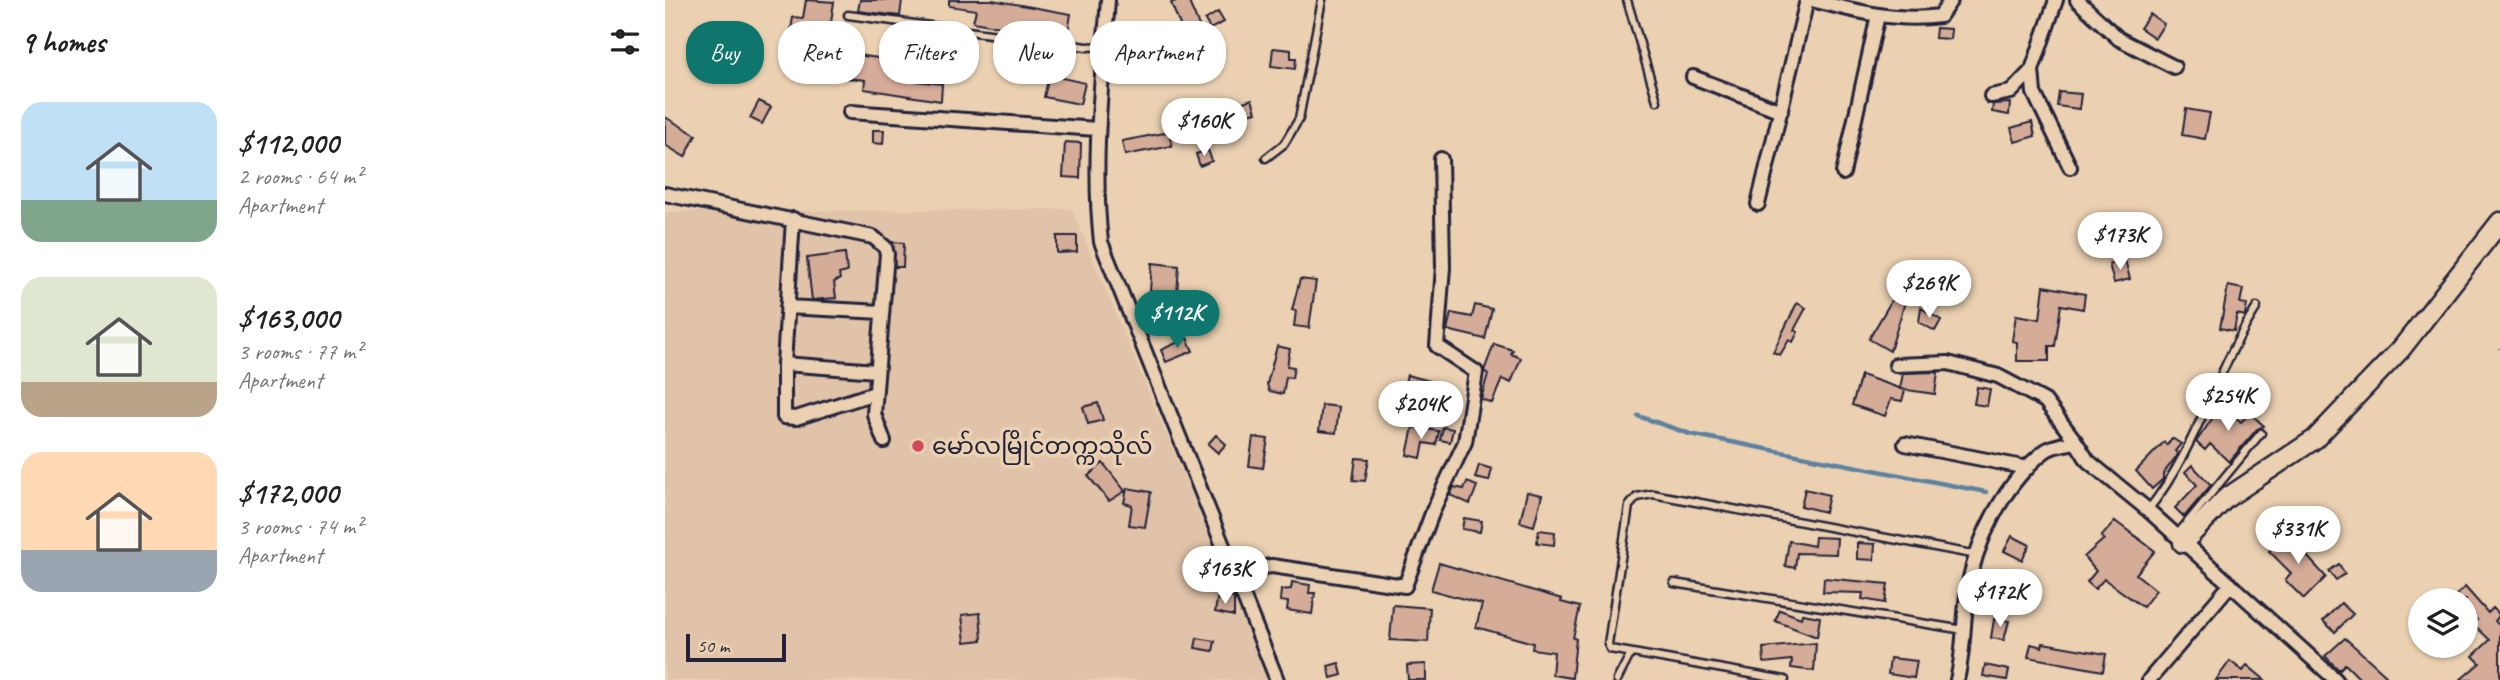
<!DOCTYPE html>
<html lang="en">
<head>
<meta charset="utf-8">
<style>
  :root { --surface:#fff; --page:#f6f6f6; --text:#222; --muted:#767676; --accent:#0f766e }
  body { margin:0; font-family:Caveat,"Noto Sans Myanmar",sans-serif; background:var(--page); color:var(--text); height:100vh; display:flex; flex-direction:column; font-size:26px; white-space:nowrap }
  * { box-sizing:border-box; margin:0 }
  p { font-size:23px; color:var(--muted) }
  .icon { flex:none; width:38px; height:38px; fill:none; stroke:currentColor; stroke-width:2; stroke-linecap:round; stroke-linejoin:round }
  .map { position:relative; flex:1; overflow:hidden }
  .details { display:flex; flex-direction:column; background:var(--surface); width:665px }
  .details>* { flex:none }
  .hud { position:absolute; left:21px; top:21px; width:665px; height:63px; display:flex; gap:14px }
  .controls { position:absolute; left:1743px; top:588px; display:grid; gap:14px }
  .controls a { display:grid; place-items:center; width:70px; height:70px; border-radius:50%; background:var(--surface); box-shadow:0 2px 5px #0004; font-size:35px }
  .scale { position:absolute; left:21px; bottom:18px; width:100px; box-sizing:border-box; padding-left:7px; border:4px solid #22223b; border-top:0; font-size:19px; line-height:24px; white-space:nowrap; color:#22223b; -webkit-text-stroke:5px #ebd1b2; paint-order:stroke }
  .price { position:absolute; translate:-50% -60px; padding:0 16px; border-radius:24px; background:#fff; color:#222; font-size:23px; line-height:46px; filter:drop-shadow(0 2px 4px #0008) }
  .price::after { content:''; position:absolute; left:50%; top:42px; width:21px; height:16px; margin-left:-10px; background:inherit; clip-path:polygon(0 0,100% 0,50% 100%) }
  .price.active { background:var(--accent); color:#fff }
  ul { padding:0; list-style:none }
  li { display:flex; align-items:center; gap:21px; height:175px; padding:0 21px }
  li span { display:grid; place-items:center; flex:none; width:196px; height:140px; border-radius:21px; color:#555 }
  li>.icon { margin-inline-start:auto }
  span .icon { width:84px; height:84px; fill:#fffc; stroke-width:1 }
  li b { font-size:30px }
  h2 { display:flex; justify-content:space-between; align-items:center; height:84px; padding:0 21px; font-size:30px }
  .pill { padding:0 24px; border-radius:28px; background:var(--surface); box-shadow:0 2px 5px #0004; font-size:24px; line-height:63px }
  .pill.active { background:var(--accent); color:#fff }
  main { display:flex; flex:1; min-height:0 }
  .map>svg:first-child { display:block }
  .built { fill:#e0c3a8 }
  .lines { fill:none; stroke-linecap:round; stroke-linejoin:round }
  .stream { stroke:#5d81a0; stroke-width:4.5 }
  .building { fill:#d5ac98; stroke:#22223b; stroke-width:2 }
  .lane-casing { stroke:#22223b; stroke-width:11 }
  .street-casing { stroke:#22223b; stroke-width:18 }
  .secondary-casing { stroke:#22223b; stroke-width:23 }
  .path { stroke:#22223b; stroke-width:2.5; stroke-dasharray:7 5; stroke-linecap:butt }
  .lane { stroke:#ebd1b2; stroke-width:6 }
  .street { stroke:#ebd1b2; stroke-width:12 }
  .secondary { stroke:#ebd1b2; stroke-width:18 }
  .poi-dot { fill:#d1495b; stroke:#ebd1b2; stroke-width:2.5 }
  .labels { text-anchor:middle; stroke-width:7; stroke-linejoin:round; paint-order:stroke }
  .poi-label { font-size:24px; fill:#22223b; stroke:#ebd1b2; text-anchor:start }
</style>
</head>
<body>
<main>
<section class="details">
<h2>9 homes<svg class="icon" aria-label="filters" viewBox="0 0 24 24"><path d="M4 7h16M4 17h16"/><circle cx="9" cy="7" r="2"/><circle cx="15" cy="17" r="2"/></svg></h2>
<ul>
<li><span style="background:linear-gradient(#bfe0f5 70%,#7fa58c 0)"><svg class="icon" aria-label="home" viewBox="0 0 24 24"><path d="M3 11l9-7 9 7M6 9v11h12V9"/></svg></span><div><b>$112,000</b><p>2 rooms · 64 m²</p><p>Apartment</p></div></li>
<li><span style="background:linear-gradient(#dfe7d0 75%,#b9a48a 0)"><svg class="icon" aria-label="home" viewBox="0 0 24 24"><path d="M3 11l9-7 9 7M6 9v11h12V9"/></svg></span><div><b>$163,000</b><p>3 rooms · 77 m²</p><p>Apartment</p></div></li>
<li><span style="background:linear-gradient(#ffd9b3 70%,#9aa5b1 0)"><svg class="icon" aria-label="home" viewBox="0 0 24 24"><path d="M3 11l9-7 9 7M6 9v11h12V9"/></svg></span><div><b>$172,000</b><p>3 rooms · 74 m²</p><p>Apartment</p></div></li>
</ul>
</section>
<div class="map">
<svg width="1835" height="680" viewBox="0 0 1835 680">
  <rect width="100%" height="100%" fill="#ebd1b2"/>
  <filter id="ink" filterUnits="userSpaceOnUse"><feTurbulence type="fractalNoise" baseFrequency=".0143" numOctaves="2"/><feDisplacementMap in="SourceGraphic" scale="14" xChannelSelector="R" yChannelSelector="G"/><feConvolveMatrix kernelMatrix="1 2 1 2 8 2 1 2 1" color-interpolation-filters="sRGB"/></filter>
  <g filter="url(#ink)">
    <path class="built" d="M407 209 604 680H0V212Z"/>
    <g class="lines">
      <path class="stream" d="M973 416 1025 434 1321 492"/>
    </g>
    <path class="building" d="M141 0 169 2 163 43 157 42 156 50 136 47 138 38 125 36 128 17 138 18Z
      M195 0H237L235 16 193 11Z
      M284 0H327L406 14 402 39 308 22 311 10 284 6Z
      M513 0H523L535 28 519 35 506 3Z
      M553 12 559 22 545 29 540 20Z
      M1485 14 1499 24 1490 38 1475 28Z
      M1271 28 1286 29 1285 39 1270 38Z
      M457 34 472 36 471 42 501 44 500 64 476 62 477 52 450 48 451 40H456Z
      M224 35 238 37 234 70 243 80 277 84 276 101 199 89 200 80 181 78 184 54 221 59Z
      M608 48 626 50V58H631L630 69 606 66Z
      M384 75 420 83 415 104 379 97Z
      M1394 92 1416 94 1414 109 1392 106Z
      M587 99 591 112 576 116 572 104Z
      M94 101 106 107 97 124 85 118Z
      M1345 103 1344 115 1327 112 1328 104Z
      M1521 109 1545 113 1540 139 1517 135Z
      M0 117 31 135 20 157 0 145Z
      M526 119 528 132 513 134 511 121Z
      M1367 122 1370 136 1350 142 1346 128Z
      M208 130H219L218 144 208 143Z
      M504 132 507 146 460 155 457 141Z
      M400 142 416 143 415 178 398 177Z
      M543 150 547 161 535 166 531 154Z
      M392 236H412V252L392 253Z
      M228 242 239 243 238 267H230Z
      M180 253 182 272 174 274 175 279 169 282 171 298 147 300 142 258Z
      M1460 260 1465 279 1449 283 1444 264Z
      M487 263 514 266 512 294 485 291Z
      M635 279 651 281 644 328 629 326 631 311 627 310Z
      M1379 286 1420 294 1418 309 1396 305 1390 346H1384V361H1352V342L1347 341 1351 315 1375 319Z
      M1563 286 1578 289 1575 303 1582 304 1580 316 1572 314 1569 331 1555 328Z
      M1231 293 1241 299 1225 351 1204 339Z
      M1132 303 1141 308 1129 330 1133 332 1128 342 1124 340 1115 355 1108 352Z
      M810 305 827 309 820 339 782 330 786 313 807 317Z
      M1256 308 1276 320 1270 331 1254 322Z
      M522 338 528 351 501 362 496 350Z
      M829 344 848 350 846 354 856 358 846 383 837 379 827 403 816 399 823 374 819 371Z
      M612 346 625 349 622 366 629 367 627 378 621 377 618 394 604 391 602 384Z
      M1273 372 1270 394 1235 389 1238 373Z
      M742 375 765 381 762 392 739 386Z
      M1196 375 1240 390 1237 401 1226 399 1220 416 1187 405Z
      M1312 387 1325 389 1322 406 1309 404Z
      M433 403 438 420 423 424 418 407Z
      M657 405 674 407 671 433 654 431Z
      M1556 406 1576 422 1585 413 1599 426 1592 429 1564 462 1545 444 1540 450 1531 442Z
      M748 427 774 431 771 445 759 443 756 458 742 455Z
      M778 427 788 429 785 442 775 440Z
      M551 435 561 444 553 453 543 444Z
      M588 437 603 439 598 468 584 466Z
      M1507 438 1516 444 1510 451 1513 454 1498 474V479L1487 489 1471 471 1499 442 1502 445Z
      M691 458 704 459 700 481 688 480Z
      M438 463 460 491 444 501 423 476Z
      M814 465 827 469 824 481 810 478Z
      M1527 465 1546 485 1519 517 1510 508 1532 485 1520 472Z
      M802 482 812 486 805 504 785 495 789 487 799 489Z
      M462 488 486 492 480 527 464 525 467 505 459 503Z
      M1140 489 1164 495 1160 512 1136 506Z
      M862 492 877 495 869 526 855 522Z
      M799 518 817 521 815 532 797 529Z
      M1450 521 1490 551 1471 574 1491 590 1478 607 1439 579 1430 589 1422 582 1431 571 1419 557 1439 539 1436 537Z
      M874 530 890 532 889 545 872 543Z
      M1621 533 1661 577 1639 599 1620 580 1626 573 1604 551Z
      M1347 536 1365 545 1357 560 1339 551Z
      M1150 537 1172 538 1171 554 1132 553 1130 568 1120 566 1124 541 1149 546Z
      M1192 543 1210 544 1209 560 1192 559Z
      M774 563 897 599 896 602 915 607 908 638 911 639 907 678 887 675 889 652 867 649 868 643 811 627 817 604 766 590Z
      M1674 564 1680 574 1671 580 1664 571Z
      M1336 574 1346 584 1336 594 1326 584Z
      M1159 578 1223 584 1220 603 1197 599 1198 593 1158 592Z
      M627 582 645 585 644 593H650L647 614 622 610 623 602 615 601 616 590 626 589Z
      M1800 587 1823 613 1828 608 1835 615 1830 621 1835 626V680H1795L1815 663 1808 656 1825 640 1808 624 1812 620 1801 608V600H1786Z
      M553 595 569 598V616L550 612Z
      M1676 603 1688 614 1670 632 1658 621Z
      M728 605 765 608 763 642 725 640Z
      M1115 610 1136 618 1137 614 1155 617 1152 637 1110 621Z
      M315 613 317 640 300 642 297 615Z
      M1329 619 1344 621 1339 640 1326 638Z
      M532 638 550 641 548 651 530 648Z
      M1680 638 1721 675 1716 680H1696L1680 664 1674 670 1660 656Z
      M1151 643 1149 671 1126 668 1127 660 1099 663 1098 648Z
      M1378 643 1441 654 1438 671 1363 657 1366 644 1377 647Z
      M1225 658 1252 661 1249 678 1223 674Z
      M1565 661 1578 671 1582 665 1600 680H1551Z
      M674 663 677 675 666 678 663 666Z
      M761 664V680H743L742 665Z
      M1320 665 1344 670 1342 680 1318 676Z"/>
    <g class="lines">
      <defs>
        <path id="lane" d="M962 0 992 101
          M183 15 422 47 438 46
          M601 158 619 144 634 119 657 0
          M1483 510C1532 449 1550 372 1592 307
          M1511 536 1596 433
          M1009 583 1299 630
          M952 680 965 655
          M1120 680 945 649 943 644 964 506 972 497 988 494 1312 555"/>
        <path id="street" d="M443 0C437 81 427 161 436 242L612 680
          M1147 0C1189 11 1231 22 1275 16L1286 0
          M1412 0 1454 39 1509 67
          M1367 70 1369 93 1405 167
          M1028 77 1116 111
          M1326 96 1346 92 1367 70 1391 0
          M185 112 432 129
          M1178 173 1213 15
          M0 194 208 237 220 247 222 254 209 414 219 441
          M1093 204 1142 0
          M128 219 119 364V417L131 418 210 393
          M122 307 217 312
          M119 364 212 371
          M1231 365 1283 363 1333 376 1380 401 1411 442
          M1240 444 1363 468
          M568 571 607 566 740 586 769 508 800 442 811 372 772 346 778 267 776 159
          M1292 680C1299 651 1298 624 1302 595 1309 543 1339 483 1380 451 1388 445 1401 444 1411 442L1423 461 1483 510 1671 680
          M1484 680 1565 585"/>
        <path id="secondary" d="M1518 543 1560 499 1650 439 1736 349 1835 222"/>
      </defs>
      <use href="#lane" class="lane-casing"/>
      <use href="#street" class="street-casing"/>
      <use href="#secondary" class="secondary-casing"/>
      <path class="path" d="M1835 349V348"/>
      <use href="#lane" class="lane"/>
      <use href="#street" class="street"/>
      <use href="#secondary" class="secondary"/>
    </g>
  </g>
  <circle class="poi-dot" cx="253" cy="446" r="7"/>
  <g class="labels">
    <g class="poi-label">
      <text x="267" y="454">မော်လမြိုင်တက္ကသိုလ်</text>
    </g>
  </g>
</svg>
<div class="controls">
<a><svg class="icon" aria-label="layers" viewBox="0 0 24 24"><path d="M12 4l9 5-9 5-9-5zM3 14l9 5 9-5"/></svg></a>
</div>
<div class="scale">50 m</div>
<b class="price" style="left:539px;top:158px">$160K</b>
<b class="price" style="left:1455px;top:272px">$173K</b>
<b class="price" style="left:1264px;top:320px">$269K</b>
<b class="price active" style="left:512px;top:350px">$112K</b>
<b class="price" style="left:1563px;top:433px">$254K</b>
<b class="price" style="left:756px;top:441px">$204K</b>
<b class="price" style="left:1633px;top:566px">$331K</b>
<b class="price" style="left:560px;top:606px">$163K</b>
<b class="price" style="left:1335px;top:629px">$172K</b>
<div class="hud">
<a class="pill active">Buy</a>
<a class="pill">Rent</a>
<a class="pill">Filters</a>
<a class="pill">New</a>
<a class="pill">Apartment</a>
</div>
</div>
</main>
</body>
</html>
